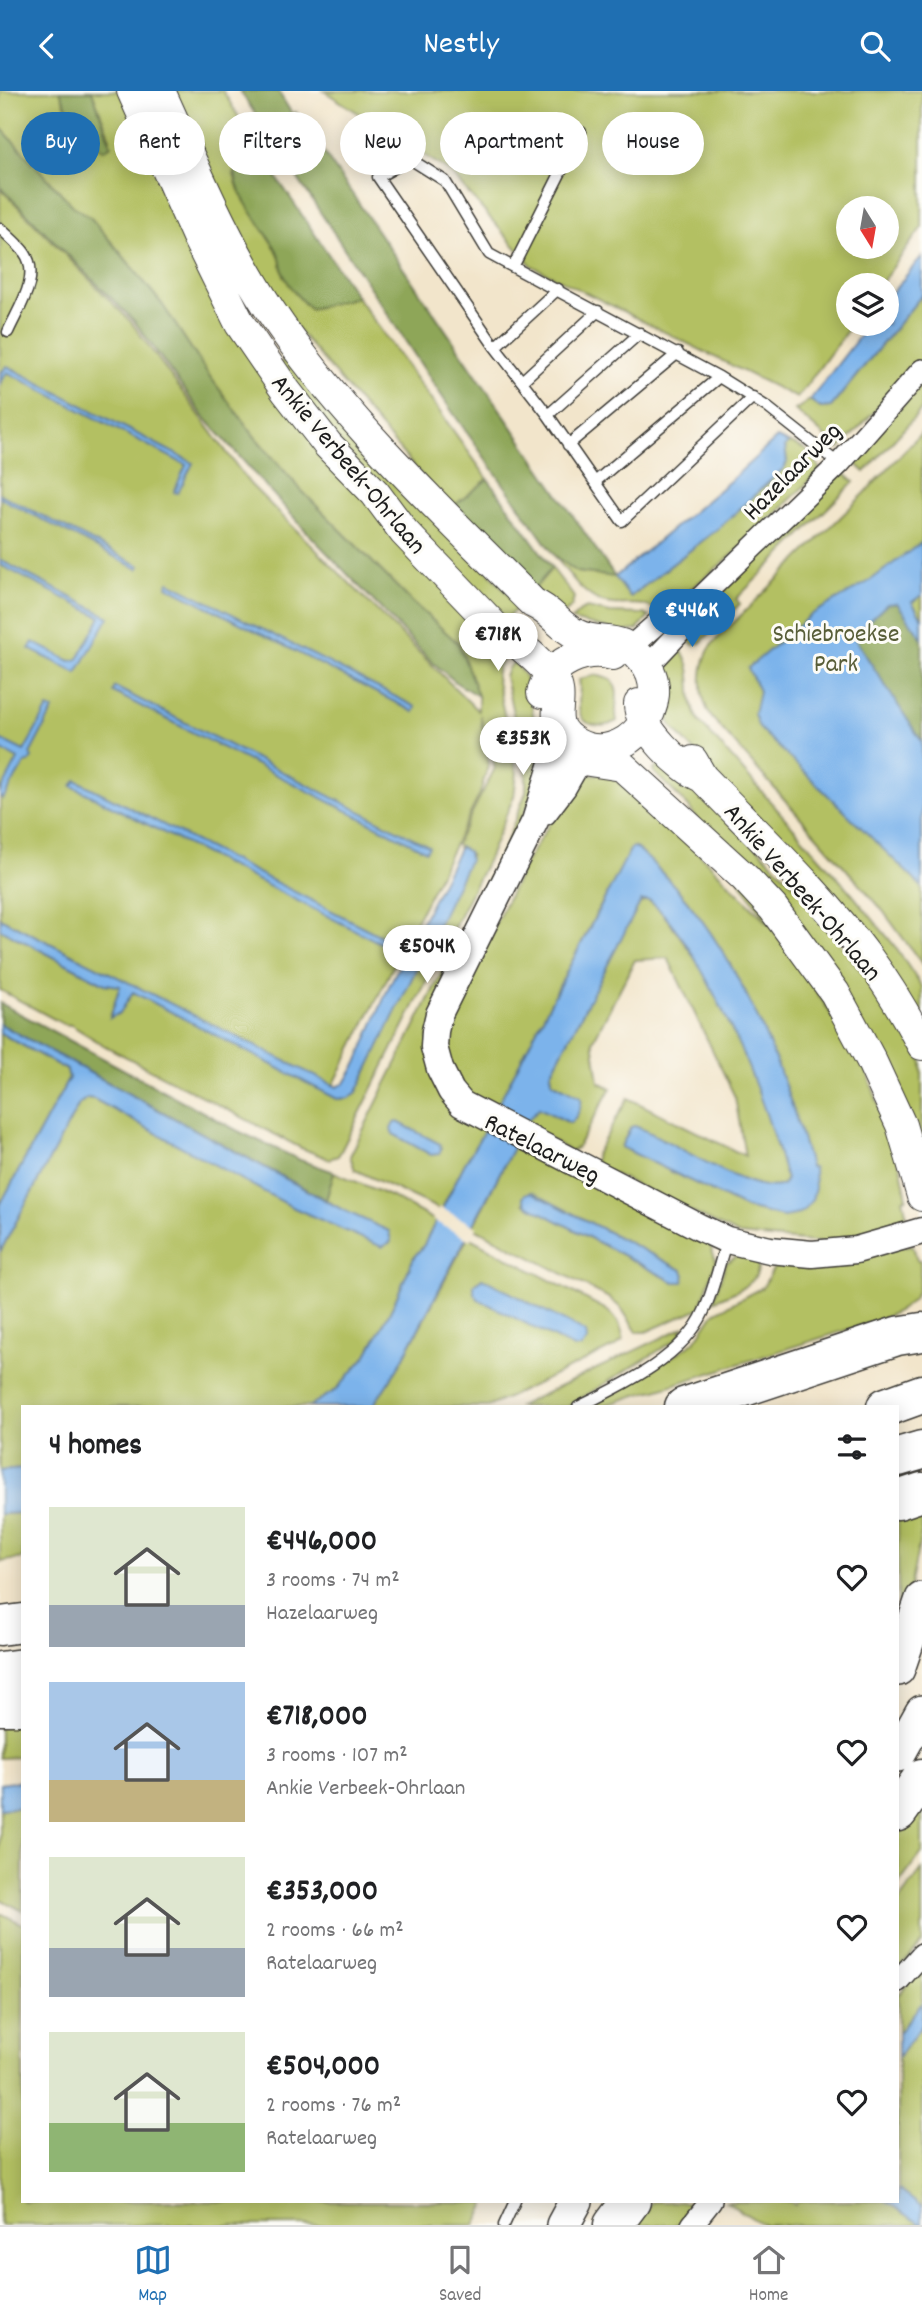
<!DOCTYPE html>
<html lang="en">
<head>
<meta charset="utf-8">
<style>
  :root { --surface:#fff; --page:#f6f6f6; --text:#202124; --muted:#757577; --line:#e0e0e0; --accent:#1f6fb2 }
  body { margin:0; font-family:Dekko,sans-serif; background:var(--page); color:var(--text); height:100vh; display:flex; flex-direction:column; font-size:26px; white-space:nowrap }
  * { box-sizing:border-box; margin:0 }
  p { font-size:23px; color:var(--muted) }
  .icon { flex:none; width:38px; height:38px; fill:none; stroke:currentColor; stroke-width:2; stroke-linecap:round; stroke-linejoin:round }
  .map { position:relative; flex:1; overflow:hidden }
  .drawer { position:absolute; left:21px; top:1314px; width:878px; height:798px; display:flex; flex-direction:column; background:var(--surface); border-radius:0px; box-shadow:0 4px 18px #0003 }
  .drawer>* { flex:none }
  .hud { position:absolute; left:21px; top:21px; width:880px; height:63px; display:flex; gap:14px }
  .needle { width:46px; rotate:169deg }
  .tools { position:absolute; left:836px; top:105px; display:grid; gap:14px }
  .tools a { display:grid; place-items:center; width:63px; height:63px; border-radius:50%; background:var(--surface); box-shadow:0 4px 18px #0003; font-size:35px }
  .price { position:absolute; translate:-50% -60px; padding:0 16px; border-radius:24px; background:#fff; color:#222; font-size:23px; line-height:46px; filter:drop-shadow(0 2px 4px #0008) }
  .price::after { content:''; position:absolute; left:50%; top:42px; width:21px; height:16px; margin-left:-10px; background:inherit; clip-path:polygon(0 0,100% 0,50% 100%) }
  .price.current { background:var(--accent); color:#fff }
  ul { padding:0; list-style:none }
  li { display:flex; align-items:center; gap:21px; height:175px; padding:0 28px }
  li span { display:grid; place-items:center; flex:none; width:196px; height:140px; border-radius:0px; color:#555 }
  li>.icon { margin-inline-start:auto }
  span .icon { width:84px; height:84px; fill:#fffc; stroke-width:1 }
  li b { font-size:30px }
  h2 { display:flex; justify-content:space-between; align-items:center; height:84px; padding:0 28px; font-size:30px }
  .chip { padding:0 24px; border-radius:32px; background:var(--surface); box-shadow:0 4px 18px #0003; font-size:24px; line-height:63px }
  .chip.current { background:var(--accent); color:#fff }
  header { display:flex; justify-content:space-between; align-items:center; height:91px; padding:0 28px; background:var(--accent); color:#fff; font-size:32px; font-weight:600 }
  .menu { display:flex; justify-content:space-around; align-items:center; height:98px; border-top:2px solid var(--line); background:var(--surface); font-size:19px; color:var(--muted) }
  .menu a { display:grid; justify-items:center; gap:4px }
  .menu .current { color:var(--accent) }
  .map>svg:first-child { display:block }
  .green { fill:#b3c062; stroke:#686e3f; stroke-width:2; fill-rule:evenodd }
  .forest { fill:#8ea658; stroke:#55613a; stroke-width:2 }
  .water { fill:#7cb3eb; stroke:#4c6884; stroke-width:2 }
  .pier { fill:#f2e5cb }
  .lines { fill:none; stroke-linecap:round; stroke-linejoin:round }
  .service-casing { stroke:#3c3a36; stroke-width:13 }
  .minor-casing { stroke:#3c3a36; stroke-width:24 }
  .tertiary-casing { stroke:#3c3a36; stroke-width:29 }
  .secondary-casing { stroke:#3c3a36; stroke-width:32 }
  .primary-casing { stroke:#3c3a36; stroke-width:36 }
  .motorway-casing { stroke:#3c3a36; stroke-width:41 }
  .service { stroke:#fff; stroke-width:10 }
  .minor { stroke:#fff; stroke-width:21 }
  .tertiary { stroke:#fff; stroke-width:26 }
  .secondary { stroke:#fff; stroke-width:30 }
  .primary { stroke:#fff; stroke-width:33 }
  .motorway { stroke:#fff; stroke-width:38 }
  .labels { text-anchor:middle; stroke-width:6; stroke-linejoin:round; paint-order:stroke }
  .street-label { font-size:26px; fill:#1c1c1c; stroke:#fdfcf7 }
  .park-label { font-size:26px; fill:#585e38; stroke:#fdfcf7 }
</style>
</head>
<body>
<header><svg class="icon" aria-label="back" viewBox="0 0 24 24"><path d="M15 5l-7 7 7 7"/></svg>Nestly<svg class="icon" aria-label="search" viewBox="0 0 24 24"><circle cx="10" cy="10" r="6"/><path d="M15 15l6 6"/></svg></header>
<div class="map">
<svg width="922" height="2134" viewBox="0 0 922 2134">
  <rect width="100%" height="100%" fill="#fdfcf7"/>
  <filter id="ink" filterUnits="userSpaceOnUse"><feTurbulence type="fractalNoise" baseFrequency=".0143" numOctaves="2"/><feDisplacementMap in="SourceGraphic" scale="14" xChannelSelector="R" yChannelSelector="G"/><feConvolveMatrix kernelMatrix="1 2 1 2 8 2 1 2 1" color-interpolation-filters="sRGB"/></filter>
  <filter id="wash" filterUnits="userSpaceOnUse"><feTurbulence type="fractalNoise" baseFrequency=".00686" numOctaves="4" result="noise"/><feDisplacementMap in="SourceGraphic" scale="28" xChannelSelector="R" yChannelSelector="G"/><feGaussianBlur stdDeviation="1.57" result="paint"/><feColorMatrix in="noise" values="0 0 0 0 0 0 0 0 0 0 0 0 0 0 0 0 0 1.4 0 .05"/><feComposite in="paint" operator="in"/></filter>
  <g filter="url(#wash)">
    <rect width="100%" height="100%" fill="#f2e5cb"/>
    <path class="green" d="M0 0H60L69 24 110 47 92 0H122L180 130 380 428 507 564 498 575 496 586 517 682 514 705 489 766 341 1060 338 1065 329 1068 301 1057 105 955 71 934 63 933 0 899V838L105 893 120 895 110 926 120 922 133 901 342 1008 470 764 463 757 459 758 456 753 495 677 480 624 489 672 479 705 333 995 0 827V97L131 231 250 393 478 620V605L459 553 412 511 300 398 255 346 208 283 162 213 118 159 90 126 73 115 0 36Z
      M168 0H223L263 66 236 74 234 84 239 99 279 163 284 185 310 218 357 206 488 388 450 418 268 204Z
      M324 0H922V136L880 194H849V233H852L797 307 532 175 449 80ZM849 117H887V156H849Z
      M922 204V270L839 358 795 319 810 309 820 317 831 316Z
      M293 262 519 515 504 530 367 385 276 275Z
      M922 292V318L865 381 853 370Z
      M922 341V775L871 745 922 796V873L880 816 712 627C698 607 698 571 714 551L865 402Z
      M788 352C803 355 816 364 820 380L736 461 660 523C643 506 622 518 602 511 581 503 567 480 554 464L577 481 615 486 630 506 720 436 784 377 787 371 785 355Z
      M842 380 854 391 736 508 740 513 700 552 694 554 683 546 739 480Z
      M552 477 574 506 572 515 563 524 534 498Z
      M587 517 610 522 644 523 649 526 637 539 621 541 571 529 580 520Z
      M676 553C700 578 683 601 699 630L852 803 894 854 922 896V929L756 727 672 636C664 619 659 591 665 573 667 566 672 559 676 553Z
      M514 571C535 595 528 601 534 628 539 653 546 656 541 683L428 947 493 1039 491 1043 485 1040 464 1074 441 1119 355 1079 350 1065 505 755 526 701V680L505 586 508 577Z
      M596 584 612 589C622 603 613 615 617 630 609 634 603 636 594 634 570 629 583 605 579 588Z
      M667 665 802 802 908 943 922 971V1072L911 1037 688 715 653 680Z
      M608 682 661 724 780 844 866 978 901 1078 907 1107 903 1108 909 1135 834 1153 739 1144 595 1074V1065L628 1007 745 1065 735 1006 668 867 635 869 593 950 599 991 611 997 578 1055 571 1061 524 1031 539 1017 570 1032 577 1025 581 1006 552 991 551 982 639 813 647 809C659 816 667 828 676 840 729 912 763 1002 786 1088L783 1094C753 1107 667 1046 634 1035L631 1036 621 1056 746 1117 765 1122 810 1077C784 977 736 856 662 782 653 773 644 762 634 756L602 812 497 1016 467 1004 446 966V933L525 772 573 695 587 684Z
      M0 942 67 979 69 987 0 1114Z
      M87 1007 94 1008 294 1116 343 1119 326 1109 334 1081 392 1106 436 1130 424 1154 414 1166 393 1215 367 1264 336 1299 308 1316H23V1378L0 1380V1161L79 1013Z
      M509 1047 709 1151 716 1170 700 1217 646 1241H637L621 1217 609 1207 473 1136 513 1056 507 1052ZM531 1101 682 1179 685 1184 674 1191 527 1114 524 1112Z
      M468 1146 605 1218C615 1225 623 1236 623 1249L614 1256 488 1316H372L398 1277Z
      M913 1154 917 1169H920C922 1208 913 1214 878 1229L656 1299C632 1303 612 1316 588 1316L675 1264 695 1250 714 1222 763 1196 777 1171Z
      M742 1162 757 1169C765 1193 729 1203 713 1210L726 1172Z
      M684 1236 679 1247 567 1316H517Z
      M922 1419V1439L908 1506 898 1534V1427Z
      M23 1422V1467L0 1471V1423Z
      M0 1629H23V1666L0 1667Z
      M922 1713V1762L898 1794V1745Z
      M23 1716V1820L0 1808V1718Z
      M922 1779V1852L898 1879V1811Z
      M0 1822 23 1833V2110L487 2111 475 2134H0Z
      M922 1877V1912L898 1942V1904Z
      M922 1934V2134H764L726 2111 789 2110 795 2114 798 2110H898V1966Z
      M652 2111H697L680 2134H637Z"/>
    <path class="forest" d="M60 0H92L111 54 104 59C80 49 69 23 60 0Z
      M240 0H278L292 23 296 21 615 486 577 481 554 464 453 322Z
      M0 36 73 115 90 126 118 159 162 213 208 283 255 346 300 398 412 511 459 553 478 605 458 593 432 571 306 440 204 326 134 230 0 96Z
      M263 66 357 206 310 218C300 208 289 197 284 183 281 176 281 168 278 162 266 136 230 104 236 74Z
      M488 388 552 477 534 498 450 418Z
      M897 512 922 547V651L853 545 887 513Z
      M0 912 238 1040 300 1069 334 1081 326 1109 0 933Z"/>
    <path class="water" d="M922 165V204L831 316 821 317 810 309 869 233H887V208Z
      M7 275 193 372 178 402 174 401 186 374 7 281 0 294V283Z
      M777 347 788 352 785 356 787 371 784 377 720 436 630 506 615 486 731 389Z
      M0 403 140 475 138 478 0 407Z
      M922 451V504L912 511 922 527V547L897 512 887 513 853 545 922 651V796L759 637 754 623 759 600 748 577 812 523 868 491Z
      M0 469 109 526 77 582 29 558 33 551 70 570 78 568 101 526 0 474Z
      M169 491 416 616 414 621 167 495Z
      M115 596 429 755V756L426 760 113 601Z
      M48 617 53 619 30 663 32 667 29 671 25 672 3 708 0 706V702L18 668 0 658V648L24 660Z
      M76 689 385 847 382 853 72 695Z
      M460 756 468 761 469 769 357 1001 349 1007 337 1008 133 901 120 922 110 927 120 895 105 893 0 838V827L337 996 345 992 357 972 389 895Z
      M634 756C644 762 653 773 662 782 736 856 784 976 810 1076L814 1077 815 1097 812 1109 803 1120 795 1124 783 1126 746 1117 621 1056 631 1036 634 1035C667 1045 752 1107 783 1094L786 1088C768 1020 742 955 709 893 694 864 675 831 650 810H641L551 982 552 991 581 1006C583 1014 577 1027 570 1032L539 1017 507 1051 514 1055 398 1277 372 1316H308L336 1299 367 1264 393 1215 414 1166 424 1154 464 1074 484 1040 491 1043 496 1017 631 757Z
      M0 933 343 1119 389 1140 391 1151 382 1156 294 1117 94 1008 87 1007 79 1013 0 1161V1114L69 987 67 979 0 942Z
      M398 1031 440 1053 441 1058 439 1063 431 1064 393 1043 391 1038 394 1032Z
      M531 1101 682 1179 685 1184 683 1191H674L527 1114 523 1107 525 1103Z
      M482 1187 578 1237 586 1242 587 1249 581 1257H574L478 1208 474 1202V1194Z
      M23 1378V1422L0 1423V1380Z
      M23 1690V1716L0 1718V1693Z
      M922 1912V1934L898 1966V1942Z
      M898 2098 922 2116V2134L887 2111 898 2110Z"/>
    <path class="pier" d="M439 1116 477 1136 470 1149 432 1129Z"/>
  </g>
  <g filter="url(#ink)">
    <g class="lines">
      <defs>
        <path id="service" d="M581 41 513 176 719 286 767 316 839 373
          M0 137C8 145 18 153 24 161 42 185 18 218 8 241
          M513 176 489 163 445 90 410 68 378 86 495 256 548 324 622 430 753 306
          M495 256 558 198
          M522 290 598 220
          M548 324 640 242
          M568 354 678 262
          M595 391 719 286
          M578 1316C621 1295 684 1266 704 1220 714 1198 719 1172 727 1149
          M504 2134 515 2110"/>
        <path id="minor" d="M629 557 669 522 694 513
          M647 576 683 538 694 513 839 373 922 279
          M898 1890 922 1863
          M692 2134 711 2110"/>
        <path id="tertiary" d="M558 656 535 730 439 923 435 940 434 956 440 978 451 1000 462 1013 699 1136 727 1149 770 1159 812 1163 856 1159 922 1140
          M544 721 563 696 579 668"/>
        <path id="secondary" d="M132 0 197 146 240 233 286 300 328 354 375 402 404 441 499 540C515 549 550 577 557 595 564 615 545 634 576 652 623 679 678 612 643 570 619 540 601 556 576 543 559 535 552 520 533 512 441 419 343 329 270 219 225 151 194 74 160 0
          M542 602C549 571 585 556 613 564
          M639 613C638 636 682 679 702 686
          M583 669 622 675 745 787 773 817 835 902 871 969 901 1034 922 1105
          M693 670 702 686C759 745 820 802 869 868 889 895 906 924 922 954"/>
        <path id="primary" d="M898 1578 922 1508
          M898 1664 922 1621
          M563 2134 576 2110"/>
        <path id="motorway" d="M684 1316 897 1245 922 1241
          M886 1316 922 1303
          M898 1366 922 1359
          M898 1409 922 1401
          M0 1535 23 1532
          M0 1580 23 1577
          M0 1615H23
          M898 1721 922 1687
          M613 2134 631 2110"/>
      </defs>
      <use href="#service" class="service-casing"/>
      <use href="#minor" class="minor-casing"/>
      <use href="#tertiary" class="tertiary-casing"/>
      <use href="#secondary" class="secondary-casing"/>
      <use href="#primary" class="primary-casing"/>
      <use href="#motorway" class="motorway-casing"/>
      <use href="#service" class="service"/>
      <use href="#minor" class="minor"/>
      <use href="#tertiary" class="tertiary"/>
      <use href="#secondary" class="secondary"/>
      <use href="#primary" class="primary"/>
      <use href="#motorway" class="motorway"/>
    </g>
  </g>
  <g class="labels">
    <g class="street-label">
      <text transform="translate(350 372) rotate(50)" y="9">Ankie Verbeek-Ohrlaan</text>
      <text transform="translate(791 379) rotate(-45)" y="9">Hazelaarweg</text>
      <text transform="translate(804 800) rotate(49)" y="9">Ankie Verbeek-Ohrlaan</text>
      <text transform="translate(543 1056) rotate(27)" y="9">Ratelaarweg</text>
    </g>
    <g class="park-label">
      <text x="836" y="550">Schiebroekse<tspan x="836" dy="30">Park</tspan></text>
    </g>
  </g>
</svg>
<div class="tools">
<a><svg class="needle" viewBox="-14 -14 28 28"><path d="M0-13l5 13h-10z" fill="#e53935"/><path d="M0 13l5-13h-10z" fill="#757577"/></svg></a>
<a><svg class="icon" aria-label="layers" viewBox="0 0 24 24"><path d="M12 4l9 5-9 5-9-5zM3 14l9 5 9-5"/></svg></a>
</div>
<b class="price current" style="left:692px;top:558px">€446K</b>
<b class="price" style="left:498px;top:582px">€718K</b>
<b class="price" style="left:523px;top:686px">€353K</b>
<b class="price" style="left:427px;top:894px">€504K</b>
<div class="hud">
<a class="chip current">Buy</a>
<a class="chip">Rent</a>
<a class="chip">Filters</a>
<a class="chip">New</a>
<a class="chip">Apartment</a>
<a class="chip">House</a>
</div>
<section class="drawer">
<h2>4 homes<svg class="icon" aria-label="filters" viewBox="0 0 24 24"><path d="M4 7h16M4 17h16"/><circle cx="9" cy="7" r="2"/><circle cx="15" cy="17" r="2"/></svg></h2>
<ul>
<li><span style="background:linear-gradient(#dfe7d0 70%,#9aa5b1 0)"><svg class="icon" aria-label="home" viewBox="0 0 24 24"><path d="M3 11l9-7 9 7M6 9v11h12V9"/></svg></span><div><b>€446,000</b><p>3 rooms · 74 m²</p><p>Hazelaarweg</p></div><svg class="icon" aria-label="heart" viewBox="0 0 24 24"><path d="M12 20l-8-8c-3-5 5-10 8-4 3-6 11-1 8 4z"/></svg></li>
<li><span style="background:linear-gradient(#a9c7e8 70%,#c2b280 0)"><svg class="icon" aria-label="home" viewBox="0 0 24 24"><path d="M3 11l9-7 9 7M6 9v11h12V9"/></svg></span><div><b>€718,000</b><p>3 rooms · 107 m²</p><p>Ankie Verbeek-Ohrlaan</p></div><svg class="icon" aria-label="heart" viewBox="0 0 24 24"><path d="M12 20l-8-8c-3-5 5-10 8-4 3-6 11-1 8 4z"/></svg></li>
<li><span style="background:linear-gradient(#dfe7d0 65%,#9aa5b1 0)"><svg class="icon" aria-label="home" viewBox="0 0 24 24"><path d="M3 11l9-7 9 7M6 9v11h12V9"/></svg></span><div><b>€353,000</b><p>2 rooms · 66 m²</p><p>Ratelaarweg</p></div><svg class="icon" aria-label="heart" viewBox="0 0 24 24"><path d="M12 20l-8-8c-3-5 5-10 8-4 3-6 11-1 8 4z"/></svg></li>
<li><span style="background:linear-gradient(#dfe7d0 65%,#8fb573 0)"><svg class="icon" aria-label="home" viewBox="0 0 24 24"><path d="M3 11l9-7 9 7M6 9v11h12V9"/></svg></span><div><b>€504,000</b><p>2 rooms · 76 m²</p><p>Ratelaarweg</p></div><svg class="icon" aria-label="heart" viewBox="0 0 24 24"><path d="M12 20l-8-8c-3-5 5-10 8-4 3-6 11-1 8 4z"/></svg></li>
</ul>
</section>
</div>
<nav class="menu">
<a class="current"><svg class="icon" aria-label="map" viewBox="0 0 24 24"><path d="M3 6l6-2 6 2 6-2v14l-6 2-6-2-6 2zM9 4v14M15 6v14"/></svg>Map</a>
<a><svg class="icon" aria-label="saved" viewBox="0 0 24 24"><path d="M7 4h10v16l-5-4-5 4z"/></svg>Saved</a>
<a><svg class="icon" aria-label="home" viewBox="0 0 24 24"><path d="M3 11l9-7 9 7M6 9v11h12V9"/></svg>Home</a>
</nav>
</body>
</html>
